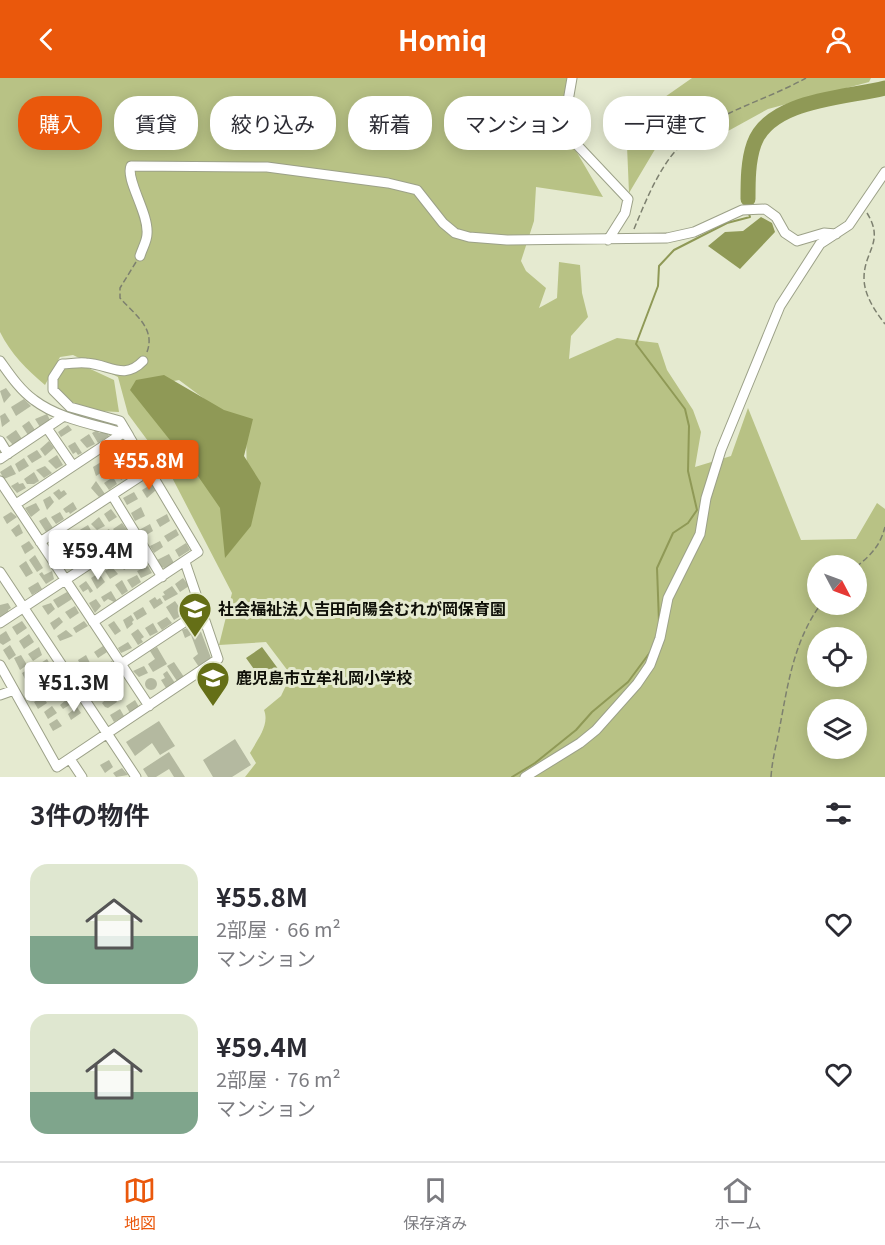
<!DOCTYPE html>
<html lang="ja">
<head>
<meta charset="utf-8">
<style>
  :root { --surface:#fff; --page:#f7f7f7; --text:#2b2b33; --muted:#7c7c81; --line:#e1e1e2; --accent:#ea580c }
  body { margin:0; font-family:Georgia,"Noto Sans JP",serif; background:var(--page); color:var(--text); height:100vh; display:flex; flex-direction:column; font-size:22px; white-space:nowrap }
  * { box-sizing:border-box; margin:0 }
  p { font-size:20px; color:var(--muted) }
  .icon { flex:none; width:33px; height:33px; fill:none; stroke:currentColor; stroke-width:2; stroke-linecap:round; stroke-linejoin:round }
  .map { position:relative; height:699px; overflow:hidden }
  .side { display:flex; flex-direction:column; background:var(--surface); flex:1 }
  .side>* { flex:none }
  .banner { position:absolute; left:18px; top:18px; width:849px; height:54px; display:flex; gap:12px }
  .needle { width:39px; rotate:131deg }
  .controls { position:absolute; left:807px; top:477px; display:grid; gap:12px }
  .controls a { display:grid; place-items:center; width:60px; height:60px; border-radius:50%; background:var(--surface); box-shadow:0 3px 15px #0003; font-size:30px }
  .price { position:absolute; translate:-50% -51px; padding:0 14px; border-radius:6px; background:#fff; color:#222; font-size:20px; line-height:39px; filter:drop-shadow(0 2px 3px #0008) }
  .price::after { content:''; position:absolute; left:50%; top:36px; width:18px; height:14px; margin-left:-9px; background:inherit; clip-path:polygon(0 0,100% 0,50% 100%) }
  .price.selected { background:var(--accent); color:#fff }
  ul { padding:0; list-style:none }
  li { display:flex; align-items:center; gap:18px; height:150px; padding:0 30px }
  li span { display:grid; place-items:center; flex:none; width:168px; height:120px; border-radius:18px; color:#555 }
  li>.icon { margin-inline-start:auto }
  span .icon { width:72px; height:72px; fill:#fffc; stroke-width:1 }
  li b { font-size:26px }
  h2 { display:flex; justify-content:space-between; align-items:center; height:72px; padding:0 30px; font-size:26px }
  .tag { padding:0 21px; border-radius:24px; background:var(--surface); box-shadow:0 3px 15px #0003; font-size:21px; line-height:54px }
  .tag.selected { background:var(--accent); color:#fff }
  header { display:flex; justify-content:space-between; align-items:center; height:78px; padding:0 30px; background:var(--accent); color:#fff; font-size:27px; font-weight:700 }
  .tabs { display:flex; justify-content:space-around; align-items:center; height:84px; border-top:2px solid var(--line); background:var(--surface); font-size:16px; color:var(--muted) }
  .tabs a { display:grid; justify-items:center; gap:3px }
  .tabs .selected { color:var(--accent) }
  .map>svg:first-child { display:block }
  .green { fill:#b8c285; fill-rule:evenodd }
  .water { fill:#8f9956 }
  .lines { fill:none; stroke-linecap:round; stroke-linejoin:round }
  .stream { stroke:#8f9956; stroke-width:2 }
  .river { stroke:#8f9956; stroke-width:15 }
  .building { fill:#b4b9a0 }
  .minor-casing { stroke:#9ca188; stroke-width:11 }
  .path { stroke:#7d806f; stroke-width:1.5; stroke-dasharray:6 3; stroke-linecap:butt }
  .minor { stroke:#fff; stroke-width:9 }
  .labels { text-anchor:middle; stroke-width:6; stroke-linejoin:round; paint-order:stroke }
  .poi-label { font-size:16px; font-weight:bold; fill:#0f1008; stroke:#e5ead0; text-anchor:start }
</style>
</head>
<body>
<header><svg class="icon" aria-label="back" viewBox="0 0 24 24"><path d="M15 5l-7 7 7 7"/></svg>Homiq<svg class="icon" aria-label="person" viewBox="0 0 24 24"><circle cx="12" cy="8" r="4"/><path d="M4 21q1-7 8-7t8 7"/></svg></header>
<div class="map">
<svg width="885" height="699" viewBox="0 0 885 699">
  <rect width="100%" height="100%" fill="#e5ead0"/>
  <path class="green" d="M0 0H571L572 66 603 119 536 109 534 143 521 183 526 193 546 210 539 230 557 220 559 184 580 187 582 215 588 239 571 258 569 281 617 260 658 265 667 292 693 332 701 354 695 389 731 378 748 330 801 462 856 461 877 425 885 431V699H245L256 685 250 675C257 662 270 647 264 632L281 618 291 597 266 564 219 567 232 515 165 386 128 336 118 299 73 277 60 279 45 307C26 291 11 276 0 254ZM179 302 246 352 247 406 136 310ZM818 488H856V526H818ZM818 560H856V598H818ZM818 632H856V670H818Z
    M692 0H871L869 4 768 31 719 58 688 45 657 68 629 115 627 68 662 21Z
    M86 289 114 302 119 334C89 333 80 333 58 312L57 303 65 290Z"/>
  <path class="water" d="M761 139 772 145 775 154 740 191 708 168 725 154 743 153Z
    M164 297 224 332 253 341 244 378 261 405 251 448 225 480 220 430 193 391 130 312 136 302Z
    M262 569 279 592 263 604 246 580Z"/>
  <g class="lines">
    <path class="stream" d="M748 121 749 130
      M659 544 657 490 673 455 688 445 697 432 688 393 689 348 685 331 636 266 658 208 659 188 674 172 727 145 750 139 749 136
      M512 699 535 685 576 652 592 634 628 604 651 573"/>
    <path class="river" d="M748 121C748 103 748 83 754 66 770 21 847 20 885 10"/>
  </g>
  <path class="building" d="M6 310 11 317 4 325 0 313Z
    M24 321 31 328 16 338 11 329Z
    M5 335 10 343 2 349 0 338Z
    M47 336 50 342 40 349 35 341Z
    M29 343 35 352 28 357 22 348Z
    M68 347 72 352 61 359 58 354Z
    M16 352 22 361 13 367 6 359Z
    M97 352 99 355 106 353 109 358 98 365 92 355Z
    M89 356 95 366 87 370 80 362Z
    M49 363 54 370 45 378 40 371Z
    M75 364 82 375 78 377 76 374 73 376 68 368Z
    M37 372 42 379 32 385 27 378Z
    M114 376 119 383 111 388 106 381Z
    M57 377 63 387 56 391 48 383Z
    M24 380 29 388 19 394 15 386Z
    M101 384 107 391 96 398 93 389Z
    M11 387 16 396 4 401 0 394Z
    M45 388 52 395 44 400 36 392Z
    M124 389 130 396 121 402 116 394Z
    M34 394 39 403 34 406H27L24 401Z
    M113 399 117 406 109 412 104 405Z
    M96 403 105 416 99 419 91 410Z
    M18 404 19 406 23 405 26 410 17 415 11 408Z
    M152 406 156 412 147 420 142 412Z
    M59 411 61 414 64 412 67 416 59 422 53 415Z
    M134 414 138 421 127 427 123 420Z
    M50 418 54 424 47 432 43 422Z
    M73 424 77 431 70 436 69 434 66 435 63 431Z
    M36 425 40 432 31 439 25 430Z
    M141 429 145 438 135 443 131 435Z
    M111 431 117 439 109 444 104 436Z
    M11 434 17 439 7 446 3 439Z
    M60 434 64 441 56 446 51 439Z
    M167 436 170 443 160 449 156 442Z
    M46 439 53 450 46 454 39 443Z
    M99 439 105 448 97 452 91 446Z
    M122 445 127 452 117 456 113 451Z
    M19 446 23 455 16 459 11 452Z
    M150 446 153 453 143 459 139 452Z
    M88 447 93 456 84 462 78 453Z
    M109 451 115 461 106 466 100 456Z
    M176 451 179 457 168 464 164 458Z
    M97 461 103 471 96 475 91 465Z
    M29 463 34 470 25 476 21 468Z
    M160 463 163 469 154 475 150 468Z
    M186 465 190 472 179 479 175 472Z
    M136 469 141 476 130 482 129 475Z
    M87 471 91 479 83 484 78 476Z
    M122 474 130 488 124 492 115 478Z
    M169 476 174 485 165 490 161 489 157 482Z
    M35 477 43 490 37 494 29 482Z
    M26 483 33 495 26 499 19 488Z
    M148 488 152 495 141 500 137 493Z
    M112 489 118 496 110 501 105 493Z
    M52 493 54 501 46 506 39 496 42 494 44 497Z
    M99 495 105 504 97 511 91 500Z
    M137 497 141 504 132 510 127 502Z
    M183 500 189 508 180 514 175 506Z
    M122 502 128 513 122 517 115 507Z
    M86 503 93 513 90 515 88 511 83 514 79 508Z
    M38 504 42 511 32 517 28 510Z
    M172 508 178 516 165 523 162 518 165 517 163 514Z
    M111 513 117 523 114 524 108 521 104 524 101 519Z
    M67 514 72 521 58 530 53 522Z
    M155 519 157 522 160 520 163 525 154 531 149 523Z
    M188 519 193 527 185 532 180 524Z
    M96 521 101 528 95 535 89 525Z
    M175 523 184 536 174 542 166 529Z
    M8 525 11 530 8 532 9 534 0 539V527Z
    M51 525 55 531 48 537 42 528Z
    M75 528 79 535 70 541 65 534Z
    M143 529 147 536 137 542 133 535Z
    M131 537 134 542 132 544 133 546 127 551 123 542Z
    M59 539 63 544 54 552 50 545Z
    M167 539 172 545 162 552 157 545Z
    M22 543 27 550 17 557 12 549Z
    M84 543 88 548 76 555 73 550Z
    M114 543 121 553 115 557 108 547Z
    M153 545 158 554 150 558 145 550Z
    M198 546 211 580 199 589 193 580 198 576 191 557 185 560 182 552Z
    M138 551 144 559 141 561 143 564 138 567 131 556Z
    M66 552 73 558 60 563 57 558Z
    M6 553 11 562 3 567 0 565V557Z
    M29 556 34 564 24 571 19 563Z
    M128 564 132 570 121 575 118 570Z
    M10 567 16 577 9 582 3 572Z
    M103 568 107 574 98 580 94 574Z
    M39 569 42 577 33 583 28 576Z
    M157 569 167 586 153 594 148 586 155 581 150 573Z
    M21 577 27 587 20 592 14 580Z
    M86 577 90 585 82 590 78 582Z
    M47 581 51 588 40 595 36 588Z
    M112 583 116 589 107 597 102 589Z
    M174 584 184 599 177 603 167 588Z
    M93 587 100 598 88 603 84 593Z
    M144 588 148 595 139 599 133 593Z
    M29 591 35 600 27 605 22 595Z
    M167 593 175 605 166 610 161 602 165 600 163 596Z
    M56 596 59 600 48 607 46 606 43 601Z
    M119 596 123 602 112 609 107 603Z
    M145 606a6 6 0 1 1 12 0a6 6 0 1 1-12 0Z
    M38 605 42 612 31 619 27 612Z
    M63 605 67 611 56 618 52 613Z
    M104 605 109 611 100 617 95 610Z
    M112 616 117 624 108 630 105 629 102 625Z
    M71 618 76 623 63 631 60 627Z
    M43 619 47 625 38 631 34 624Z
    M135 622 139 629 130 635 126 628Z
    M52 628 57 635 48 641 44 634Z
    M77 629 81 635 71 642 68 636Z
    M120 631 124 638 114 644 110 637Z
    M57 641 62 648 53 653 49 646Z
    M159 643 175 668 160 677 152 665 135 678 126 664Z
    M235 661 251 687 232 699H213L203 682Z
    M169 674 185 699H174L169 691 156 699H148L143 691Z
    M109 682 113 689 105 695 100 687Z
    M122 690 128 697 116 699 113 695Z"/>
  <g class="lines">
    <defs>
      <path id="minor" d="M572 0 563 52 628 121 625 135 608 162
        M140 178C142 171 147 163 147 156 149 135 125 101 131 88L267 89 388 105 417 112 443 145 455 155 469 159 507 162 667 160 694 154 742 132 765 131 776 139 785 155 797 163 824 155 836 156
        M0 283C10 297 20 312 34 322 59 341 93 346 123 355L130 360 198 474 93 544
        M47 350 73 388
        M129 358 120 343 70 329 53 312V300L62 286C70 286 78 284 86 285 109 286 124 303 143 283
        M0 363 8 376
        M0 381 64 338
        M0 403 149 628
        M112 417 162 499
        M16 426 123 355
        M40 464 150 392
        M0 494 136 699
        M0 545 135 456
        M121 586 201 533
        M0 587 57 689 218 581 185 484
        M0 617 14 612
        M70 681 82 699
        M525 699 580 665 596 652 637 606 650 587 660 560 668 520 700 456 706 420 721 372 780 228 820 166 849 147 885 94"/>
    </defs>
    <use href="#minor" class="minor-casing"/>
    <path class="path" d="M867 135C885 164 864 173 864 200 864 217 875 233 885 246
      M634 151C644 127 654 102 669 81 701 37 760 26 806 0
      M136 184 120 210V220C134 236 156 250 147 274
      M856 489C871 477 880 468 885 449
      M771 699C772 684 775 672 778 658 787 613 792 565 821 526"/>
    <use href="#minor" class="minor"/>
  </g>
  <defs>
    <symbol id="school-pin" viewBox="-11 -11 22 30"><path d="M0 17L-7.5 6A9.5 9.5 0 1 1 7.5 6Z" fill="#656f17" stroke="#e5ead0"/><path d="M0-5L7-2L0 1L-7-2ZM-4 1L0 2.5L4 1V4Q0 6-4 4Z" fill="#fff"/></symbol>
  </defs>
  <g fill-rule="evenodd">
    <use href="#school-pin" x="176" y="512" width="38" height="52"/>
    <use href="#school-pin" x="194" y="581" width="38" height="52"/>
  </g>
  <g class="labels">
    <g class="poi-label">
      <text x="218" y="537">社会福祉法人吉田向陽会むれが岡保育園</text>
      <text x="236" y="606">鹿児島市立牟礼岡小学校</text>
    </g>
  </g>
</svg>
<div class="controls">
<a><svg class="needle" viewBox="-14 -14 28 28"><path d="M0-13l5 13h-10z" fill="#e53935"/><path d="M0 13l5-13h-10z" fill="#7c7c81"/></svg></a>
<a><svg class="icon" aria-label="locate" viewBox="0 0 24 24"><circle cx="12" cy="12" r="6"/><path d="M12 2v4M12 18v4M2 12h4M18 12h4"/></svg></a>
<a><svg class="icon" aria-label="layers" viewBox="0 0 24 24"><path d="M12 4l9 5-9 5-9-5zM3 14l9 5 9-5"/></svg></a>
</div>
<b class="price selected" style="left:149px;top:413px">¥55.8M</b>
<b class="price" style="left:98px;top:503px">¥59.4M</b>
<b class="price" style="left:74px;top:635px">¥51.3M</b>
<div class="banner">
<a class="tag selected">購入</a>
<a class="tag">賃貸</a>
<a class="tag">絞り込み</a>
<a class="tag">新着</a>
<a class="tag">マンション</a>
<a class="tag">一戸建て</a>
</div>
</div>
<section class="side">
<h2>3件の物件<svg class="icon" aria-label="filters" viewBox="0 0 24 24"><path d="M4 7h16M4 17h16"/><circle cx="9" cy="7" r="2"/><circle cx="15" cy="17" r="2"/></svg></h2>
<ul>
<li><span style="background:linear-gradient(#dfe7d0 60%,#7fa58c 0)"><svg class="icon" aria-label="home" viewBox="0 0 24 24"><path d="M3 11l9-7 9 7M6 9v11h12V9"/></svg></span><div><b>¥55.8M</b><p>2部屋 · 66 m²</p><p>マンション</p></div><svg class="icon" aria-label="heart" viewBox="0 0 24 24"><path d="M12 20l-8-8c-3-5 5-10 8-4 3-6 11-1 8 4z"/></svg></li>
<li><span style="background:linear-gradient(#dfe7d0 65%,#7fa58c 0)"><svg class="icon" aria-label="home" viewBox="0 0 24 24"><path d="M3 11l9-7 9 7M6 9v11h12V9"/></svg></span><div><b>¥59.4M</b><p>2部屋 · 76 m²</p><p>マンション</p></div><svg class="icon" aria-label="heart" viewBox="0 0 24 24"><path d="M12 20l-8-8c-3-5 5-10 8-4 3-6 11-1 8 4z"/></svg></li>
</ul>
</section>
<nav class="tabs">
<a class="selected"><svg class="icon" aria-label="map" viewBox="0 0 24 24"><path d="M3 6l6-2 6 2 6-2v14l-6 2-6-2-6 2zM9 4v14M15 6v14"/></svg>地図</a>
<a><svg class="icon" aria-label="saved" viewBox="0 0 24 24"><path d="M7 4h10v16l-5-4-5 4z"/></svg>保存済み</a>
<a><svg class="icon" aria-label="home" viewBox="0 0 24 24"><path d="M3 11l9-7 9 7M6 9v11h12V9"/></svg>ホーム</a>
</nav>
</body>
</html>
